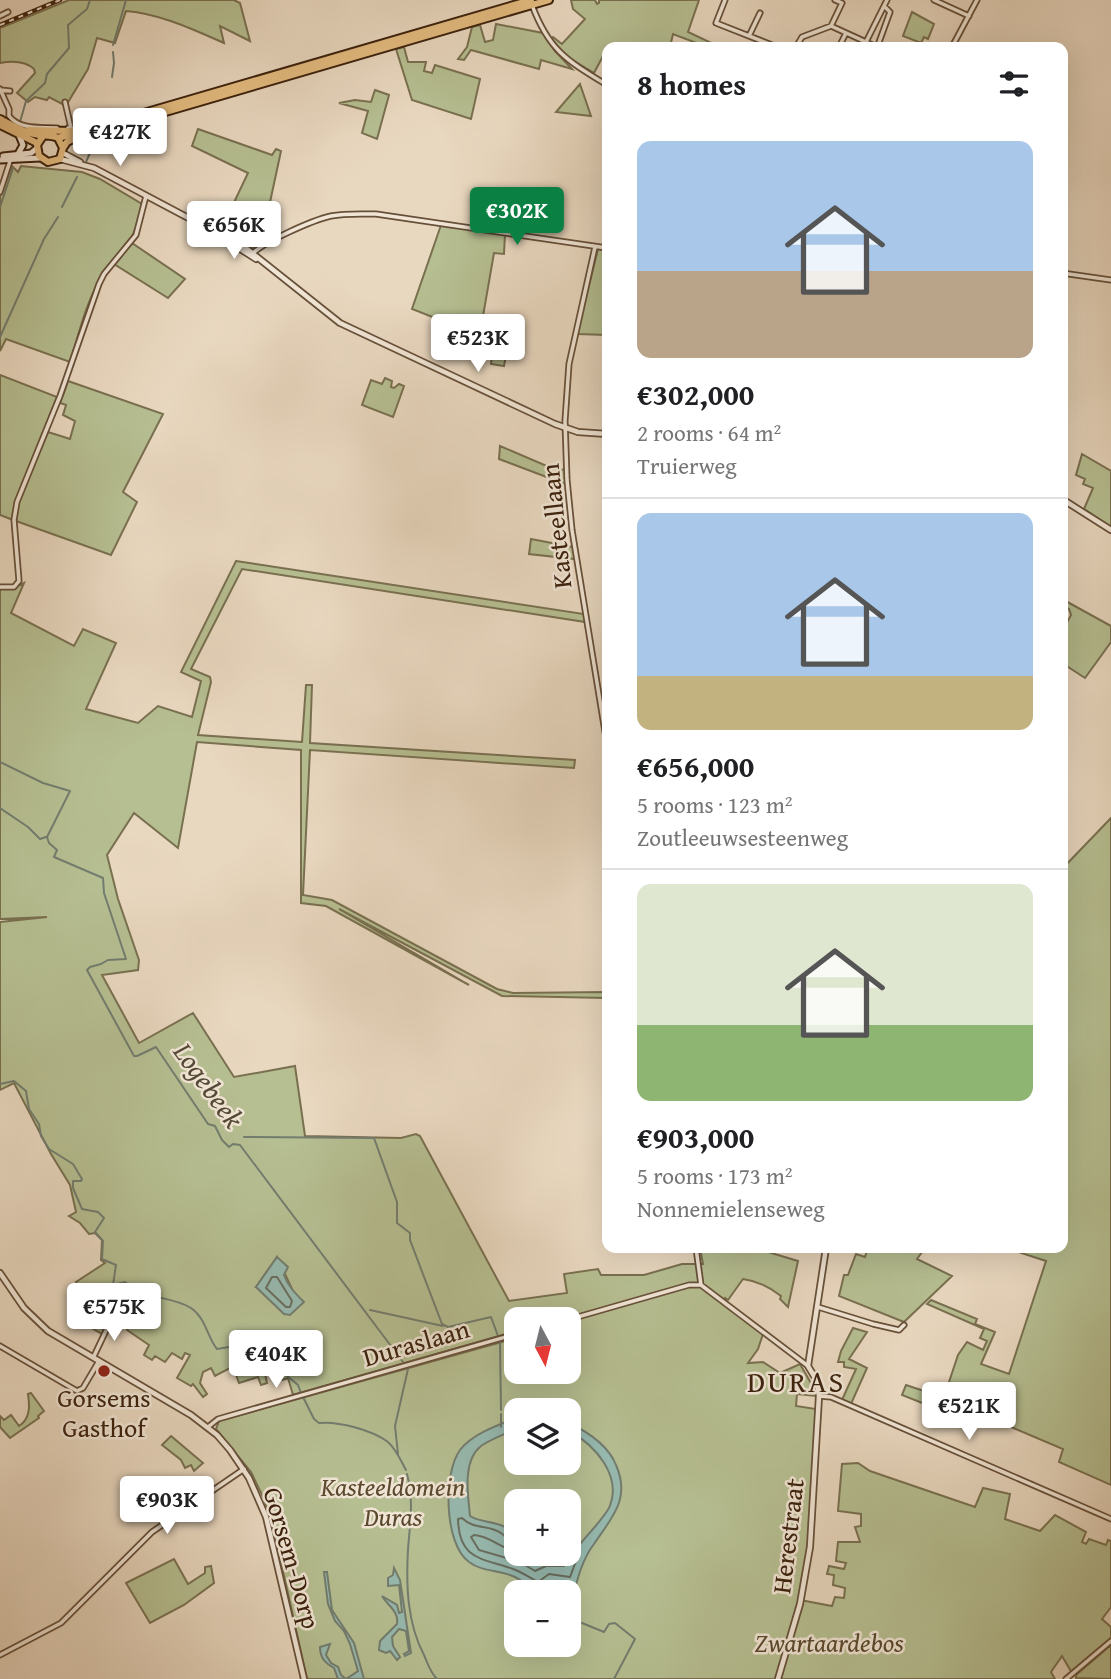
<!DOCTYPE html>
<html lang="en">
<head>
<meta charset="utf-8">
<style>
  :root { --surface:#fff; --page:#f6f6f6; --text:#202124; --muted:#757577; --line:#e0e0e0; --accent:#0b8043 }
  body { margin:0; font-family:"Gentium Book Plus",serif; background:var(--page); color:var(--text); height:100vh; display:flex; flex-direction:column; font-size:26px; white-space:nowrap }
  * { box-sizing:border-box; margin:0 }
  p { font-size:23px; color:var(--muted) }
  .icon { flex:none; width:38px; height:38px; fill:none; stroke:currentColor; stroke-width:2; stroke-linecap:round; stroke-linejoin:round }
  .map { position:relative; flex:1; overflow:hidden }
  .sheet { position:absolute; left:602px; top:42px; width:466px; height:1211px; display:flex; flex-direction:column; background:var(--surface); border-radius:14px; box-shadow:0 7px 28px #0002 }
  .sheet>* { flex:none }
  .needle { width:46px; rotate:173deg }
  .fabs { position:absolute; left:504px; top:1307px; display:grid; gap:14px }
  .fabs a { display:grid; place-items:center; width:77px; height:77px; border-radius:14px; background:var(--surface); box-shadow:0 7px 28px #0002; font-size:35px }
  .price { position:absolute; translate:-50% -60px; padding:0 16px; border-radius:7px; background:#fff; color:#222; font-size:23px; line-height:46px; filter:drop-shadow(0 2px 4px #0008) }
  .price::after { content:''; position:absolute; left:50%; top:42px; width:21px; height:16px; margin-left:-10px; background:inherit; clip-path:polygon(0 0,100% 0,50% 100%) }
  .price.active { background:var(--accent); color:#fff }
  ul { padding:0; list-style:none }
  li { display:grid; align-content:center; gap:14px; height:371px; padding:0 35px }
  li+li { border-top:2px solid var(--line) }
  li span { display:grid; place-items:center; height:217px; border-radius:14px; color:#555 }
  li>.icon { margin-inline-start:auto }
  span .icon { width:126px; height:126px; fill:#fffc; stroke-width:1 }
  li b { font-size:30px }
  h2 { display:flex; justify-content:space-between; align-items:center; height:84px; padding:0 35px; font-size:30px }
  .map>svg:first-child { display:block }
  .green { fill:#b6bf92; stroke:#797050; stroke-width:2; fill-rule:evenodd }
  .water { fill:#97bab0; stroke:#737d6f; stroke-width:2 }
  .lines { fill:none; stroke-linecap:round; stroke-linejoin:round }
  .shore { stroke:#6a6e5f; stroke-width:2 }
  .stream { stroke:#737d6f; stroke-width:2 }
  .minor-casing { stroke:#67503a; stroke-width:7 }
  .tertiary-casing { stroke:#67503a; stroke-width:8 }
  .secondary-casing { stroke:#3c220e; stroke-width:9 }
  .primary-casing { stroke:#3c220e; stroke-width:10 }
  .minor { stroke:#f1e6d6; stroke-width:3.5 }
  .tertiary { stroke:#f1e6d6; stroke-width:4.5 }
  .secondary { stroke:#f1e6d6; stroke-width:5 }
  .primary { stroke:#e4bc80; stroke-width:6 }
  .rail-casing { stroke:#3c220e; stroke-width:4.5 }
  .rail { stroke:#f1e6d6; stroke-width:2; stroke-dasharray:5; stroke-linecap:butt }
  .poi-dot { fill:#8f2418; stroke:#f1e6d6; stroke-width:2.5 }
  .labels { text-anchor:middle; stroke-width:5; stroke-linejoin:round; paint-order:stroke }
  .street-label { font-size:26px; fill:#3c220e; stroke:#f1e6d6 }
  .poi-label { font-size:26px; fill:#3c220e; stroke:#f1e6d6 }
  .park-label { font-size:26px; font-style:italic; fill:#5a492f; stroke:#f1e6d6 }
  .water-label { font-size:28px; font-style:italic; fill:#534836; stroke:#f1e6d6 }
  .quarter-label { font-size:30px; letter-spacing:2px; fill:#3c220e; stroke:#f1e6d6 }
</style>
</head>
<body>
<div class="map">
<svg width="1111" height="1679" viewBox="0 0 1111 1679">
  <rect width="100%" height="100%" fill="#e9d8c0"/>
  <filter id="stains"><feTurbulence type="fractalNoise" baseFrequency=".00286" numOctaves="4"/><feColorMatrix values="0 0 0 0 .2 0 0 0 0 .09 0 0 0 0 .02 0 0 0 .5 -.17"/></filter>
  <radialGradient id="worn" r=".72"><stop offset=".6" stop-color="#630" stop-opacity="0"/><stop offset="1" stop-color="#630" stop-opacity=".3"/></radialGradient>
  <path class="green" d="M69 0H234L240 3 250 41 220 26 224 43C192 29 161 14 126 11L115 43 97 38 88 69 67 104 64 105 49 97 47 100 35 97 28 102 17 93 35 73 34 69C25 61 11 61 0 63V28Z
    M571 0H595L597 4 599 3V0H699L688 32 718 46 707 47 673 34 670 47H607V58L603 56 594 73 561 53 551 39 553 37 562 44 585 19 573 9Z
    M912 12 934 24 928 39 924 37 921 43 903 36Z
    M496 24 543 33 555 51 572 69 541 60 539 69 471 50 464 60 458 59 467 47 472 27 480 25 485 42 493 40Z
    M404 47 408 62H426L424 71 432 73 435 65 480 79 471 119 412 100 396 49Z
    M580 84 591 116 556 112Z
    M375 90 389 95 377 139 362 133 368 111 339 103 355 100 371 102Z
    M198 129 272 155 276 149 281 151 261 244 254 248 247 244 244 246 220 232 248 173 192 146Z
    M12 166 18 172 21 166 82 172 100 179 142 204C135 246 121 247 100 280 86 302 78 337 70 362L6 339 0 351V196Z
    M441 225 505 234 504 254 494 253 483 316 512 324 504 366 491 364 494 336 463 329 412 309Z
    M132 243 185 279 168 298 114 264Z
    M598 249 607 251V335L577 334Z
    M0 375 57 397 16 499 13 520 0 515Z
    M385 378 392 381 391 387 394 388 399 384 404 386 393 417 362 405 371 380 382 384Z
    M68 381 163 414 123 492 137 502 111 555 16 521 19 500 48 432 70 439 75 421 63 415 66 405 60 403Z
    M500 446 549 467 565 470V484L499 459Z
    M1082 454 1111 471V527L1084 509 1093 488 1083 484 1085 479 1076 475Z
    M531 539 573 547 575 559 529 554Z
    M236 561 584 614 585 622 242 569 191 669 210 677 211 682 198 735 302 742 306 685H312L310 743 575 760 574 768 310 750 303 895 332 900 497 989 513 993 607 992V998L502 996 339 909 469 985 326 906 301 903V750L197 742 178 848 134 813 107 855 118 899 139 960 138 970 102 975 139 1043 193 1013 234 1077 295 1066 305 1136 401 1138 416 1134 420 1136 509 1301 567 1293 564 1274 598 1269 601 1275H644L682 1264H703L700 1248H771L768 1252 798 1261 788 1307 780 1299 781 1296C770 1287 757 1281 743 1279L728 1300 725 1298 722 1303 763 1334 758 1349 748 1363 763 1362 780 1373 800 1364 812 1385 815 1387 816 1396 797 1394 796 1406 816 1409 812 1503 809 1521H811L800 1600 832 1606 835 1597 844 1598 845 1588 833 1585 834 1575 827 1574 829 1566 844 1569 846 1563 836 1561 838 1542H860L855 1527 861 1526V1514L838 1511 842 1464 858 1463 870 1471 975 1507 983 1488 1010 1494 1005 1519 1040 1531 1055 1515 1086 1532 1082 1542 1086 1544 1089 1539 1106 1545 1108 1540 1111 1541V1607L1102 1619 1111 1627V1639L1072 1673 1062 1656 1051 1672 1055 1679H307L282 1567 264 1499 251 1472 216 1429 219 1421 516 1338V1372H569V1320H516V1331L293 1395 288 1378 282 1380 276 1360 263 1364 267 1383 261 1385 258 1377 239 1383 235 1372 230 1368 215 1376 211 1368 203 1372 200 1383 207 1394 203 1397 193 1384 191 1386 177 1378 190 1355 185 1353 182 1359 172 1353 165 1362 155 1356 152 1360 144 1355 149 1345 127 1330 128 1328 119 1324 121 1318 118 1313 123 1300 102 1334 88 1326 101 1319 98 1316 90 1320 86 1314 97 1306 84 1294 76 1282 105 1263 101 1260 102 1240 95 1233 89 1234 80 1223 69 1216 76 1212 70 1185 51 1154 14 1083 0 1090V922L47 917 0 919V589H11L24 583 11 613 74 646 83 629 116 643 86 709 138 723 158 706 192 717 201 681 181 672ZM277 1257 293 1291 256 1287ZM516 1410H569V1463H516ZM516 1502H569V1554H516ZM516 1592H569V1645H516Z
    M1062 599 1111 626V642L1085 678 1062 663V632L1071 615 1069 609 1062 606Z
    M1111 818V1485L1059 1462 1063 1449 980 1414 975 1424 902 1395 906 1385 927 1392 929 1389 945 1394 958 1355 967 1342 983 1350 987 1341 980 1338 984 1329 927 1304 931 1300 977 1319 975 1324 995 1332 981 1364 1009 1374 1046 1261 1006 1248H1062V869Z
    M859 1248H925L917 1259 952 1276 904 1322 839 1296 844 1275H848L856 1254 865 1257 867 1251Z
    M853 1328 867 1332 849 1359 867 1368 851 1404 842 1400 856 1369 844 1367V1362H838L841 1351Z
    M31 1393 44 1411 38 1416 39 1418 10 1438 0 1427V1416L4 1420 11 1415 19 1426C30 1419 30 1407 28 1394Z
    M171 1436 203 1463 194 1471 191 1465 185 1468 181 1460 162 1445Z
    M174 1559 188 1584 205 1573V1567L211 1566 214 1583 184 1605 150 1623 126 1583Z
    M1111 1645V1679L1076 1678V1675Z"/>
  <path class="water" d="M277 1257 288 1267 284 1275C288 1286 295 1293 304 1302L290 1315 284 1314 256 1287Z
    M516 1418V1429C505 1434 491 1439 481 1446 462 1461 468 1495 470 1516 479 1522 492 1521 503 1526 508 1529 510 1534 516 1536V1554H569V1544L581 1543C590 1532 602 1520 609 1508 623 1476 595 1445 569 1431V1423C588 1432 608 1445 616 1465 631 1499 612 1517 594 1544 584 1557 579 1572 575 1589H566L560 1582 549 1581 548 1592C535 1593 526 1583 515 1577 501 1570 482 1572 469 1562 444 1544 443 1473 460 1450 472 1434 498 1425 516 1418Z
    M394 1568 400 1580 411 1653 405 1656 404 1654 409 1651 406 1631 399 1629 392 1637 393 1646 400 1657 397 1660 390 1651 386 1653 379 1650 380 1641 397 1624C399 1611 388 1606 382 1596L397 1605 399 1613 402 1612 399 1585 388 1586V1578L393 1575Z
    M324 1572H327L332 1610 354 1643 364 1679H338L334 1668C325 1663 320 1658 320 1647L330 1644 326 1655 331 1663 338 1667 341 1675 346 1679 358 1671 350 1644 344 1631 335 1621 328 1604Z"/>
  <g class="lines">
    <path class="shore" d="M272 1277H277L292 1301 290 1307H286L266 1288Z
      M516 1542C507 1541 508 1538 501 1533 488 1524 474 1530 462 1518L458 1519C459 1561 483 1558 513 1569 522 1572 530 1578 538 1582L549 1574 570 1577 578 1556 576 1553 569 1552
      M516 1551C500 1549 491 1536 474 1535L471 1537 479 1550 520 1562 535 1571 546 1566H564L565 1561 557 1554"/>
    <path class="stream" d="M113 45 126 0
      M112 77 114 63 113 52
      M20 122 26 101 45 83 47 74 69 48 68 25 87 9 90 0
      M86 162 96 139
      M0 207 13 168
      M62 207 77 177
      M0 337 44 239 58 217
      M0 762 43 783 70 791 47 837 49 843 57 850 54 857 103 878 104 893 126 959 108 960 101 964 90 967 87 970 134 1056H137L156 1047 208 1124 215 1126 222 1140 229 1147 233 1144 240 1145 403 1362
      M0 808 28 827 40 839 46 837
      M0 1084 14 1081 26 1091 29 1109 39 1124 41 1136 49 1149 73 1164 82 1179 81 1181H73V1188L82 1209 98 1212 104 1218 95 1232 103 1241 102 1259 116 1265 113 1285 125 1282C141 1300 171 1295 191 1308 206 1318 207 1337 217 1349L235 1346 244 1338 267 1347 274 1359 284 1363 286 1375 298 1385 301 1393
      M244 1137 374 1138 397 1202V1223L410 1233V1240L442 1324 448 1327 491 1317 498 1336
      M370 1310 443 1326
      M500 1342 501 1410
      M303 1397 314 1419 319 1423C338 1421 372 1430 388 1442 396 1449 401 1461 406 1470
      M501 1427V1414
      M398 1454 395 1426 408 1369
      M407 1474C414 1499 410 1524 408 1549 406 1585 407 1623 424 1655 428 1664 430 1672 437 1679
      M582 1623 604 1632 609 1624 615 1623 635 1639 614 1679"/>
    <defs>
      <path id="minor" d="M725 0 716 23 777 47
        M934 0 969 16
        M532 5C549 51 568 61 607 85
        M0 16 8 12
        M831 26 866 42 887 0
        M831 26 842 3 835 0
        M749 36 760 13
        M866 42 874 46 878 45 890 12 884 6
        M796 47 802 37 831 26
        M839 47 846 33
        M952 47 977 0
        M0 89 9 109V116C20 130 40 127 57 128
        M1 90 10 91
        M65 102 71 128
        M68 128 83 130
        M0 192 11 158
        M595 247 569 364 565 421 567 480 572 530 607 744
        M251 255C263 242 313 220 331 216 345 213 362 214 376 214L607 248
        M1062 273 1111 280
        M0 587H14L19 581 14 520 17 502 60 396 99 284 104 274 136 235 146 196
        M696 1248 701 1285
        M818 1307 873 1324 899 1330 904 1325
        M567 1320 689 1285H701L808 1366
        M0 1346 77 1391 83 1388 99 1361
        M94 1356 112 1318
        M819 1396 831 1397 1111 1519
        M208 1427 218 1419 516 1334
        M0 1655 61 1623 152 1532 244 1469
        M1066 1679 1111 1641"/>
      <path id="tertiary" d="M63 153 80 162
        M60 159 94 168 247 249 340 323 555 424 578 432 607 434
        M231 243 256 259
        M1062 499 1111 530
        M0 1273 24 1308 48 1331 191 1415 217 1435 230 1450 249 1478 266 1517 304 1679
        M778 1679 800 1604 810 1547 819 1396 817 1381 808 1366 826 1248"/>
      <path id="secondary" d="M18 154 23 145 19 135
        M3 156 31 153 36 149
        M0 160 40 158"/>
      <path id="primary" d="M0 119C11 125 21 131 34 134 43 137 49 134 58 138L63 148 60 159 48 162 39 156 37 145 43 136
        M0 125 37 143
        M29 130 74 131
        M58 138 531 0
        M63 148 67 142 73 139 549 0"/>
    </defs>
    <use href="#minor" class="minor-casing"/>
    <use href="#tertiary" class="tertiary-casing"/>
    <use href="#secondary" class="secondary-casing"/>
    <use href="#primary" class="primary-casing"/>
    <use href="#minor" class="minor"/>
    <use href="#tertiary" class="tertiary"/>
    <use href="#secondary" class="secondary"/>
    <use href="#primary" class="primary"/>
    <defs>
      <path id="rail" d="M0 25 60 0"/>
    </defs>
    <use href="#rail" class="rail-casing"/>
    <use href="#rail" class="rail"/>
  </g>
  <circle class="poi-dot" cx="104" cy="1371" r="7"/>
  <g class="labels">
    <g class="street-label">
      <text transform="translate(556 526) rotate(-96)" y="9">Kasteellaan</text>
      <text transform="translate(416 1343) rotate(-16)" y="9">Duraslaan</text>
      <text transform="translate(788 1536) rotate(-83)" y="9">Herestraat</text>
      <text transform="translate(292 1558) rotate(74)" y="9">Gorsem-Dorp</text>
    </g>
    <g class="poi-label">
      <text x="104" y="1407">Gorsems<tspan x="104" dy="30">Gasthof</tspan></text>
    </g>
    <g class="park-label">
      <text x="393" y="1496">Kasteeldomein<tspan x="393" dy="30">Duras</tspan></text>
      <text x="829" y="1652">Zwartaardebos</text>
    </g>
    <g class="water-label">
      <text transform="translate(209 1085) rotate(54)" y="10">Logebeek</text>
    </g>
    <g class="quarter-label">
      <text x="796" y="1392">DURAS</text>
    </g>
  </g>
  <rect width="100%" height="100%" filter="url(#stains)"/>
  <rect width="100%" height="100%" fill="url(#worn)"/>
</svg>
<div class="fabs">
<a><svg class="needle" viewBox="-14 -14 28 28"><path d="M0-13l5 13h-10z" fill="#e53935"/><path d="M0 13l5-13h-10z" fill="#757577"/></svg></a>
<a><svg class="icon" aria-label="layers" viewBox="0 0 24 24"><path d="M12 4l9 5-9 5-9-5zM3 14l9 5 9-5"/></svg></a>
<a>+</a>
<a>−</a>
</div>
<b class="price" style="left:120px;top:168px">€427K</b>
<b class="price active" style="left:517px;top:247px">€302K</b>
<b class="price" style="left:234px;top:261px">€656K</b>
<b class="price" style="left:478px;top:374px">€523K</b>
<b class="price" style="left:114px;top:1343px">€575K</b>
<b class="price" style="left:276px;top:1390px">€404K</b>
<b class="price" style="left:969px;top:1442px">€521K</b>
<b class="price" style="left:167px;top:1536px">€903K</b>
<section class="sheet">
<h2>8 homes<svg class="icon" aria-label="filters" viewBox="0 0 24 24"><path d="M4 7h16M4 17h16"/><circle cx="9" cy="7" r="2"/><circle cx="15" cy="17" r="2"/></svg></h2>
<ul>
<li><span style="background:linear-gradient(#a9c7e8 60%,#b9a48a 0)"><svg class="icon" aria-label="home" viewBox="0 0 24 24"><path d="M3 11l9-7 9 7M6 9v11h12V9"/></svg></span><div><b>€302,000</b><p>2 rooms · 64 m²</p><p>Truierweg</p></div></li>
<li><span style="background:linear-gradient(#a9c7e8 75%,#c2b280 0)"><svg class="icon" aria-label="home" viewBox="0 0 24 24"><path d="M3 11l9-7 9 7M6 9v11h12V9"/></svg></span><div><b>€656,000</b><p>5 rooms · 123 m²</p><p>Zoutleeuwsesteenweg</p></div></li>
<li><span style="background:linear-gradient(#dfe7d0 65%,#8fb573 0)"><svg class="icon" aria-label="home" viewBox="0 0 24 24"><path d="M3 11l9-7 9 7M6 9v11h12V9"/></svg></span><div><b>€903,000</b><p>5 rooms · 173 m²</p><p>Nonnemielenseweg</p></div></li>
</ul>
</section>
</div>
</body>
</html>
